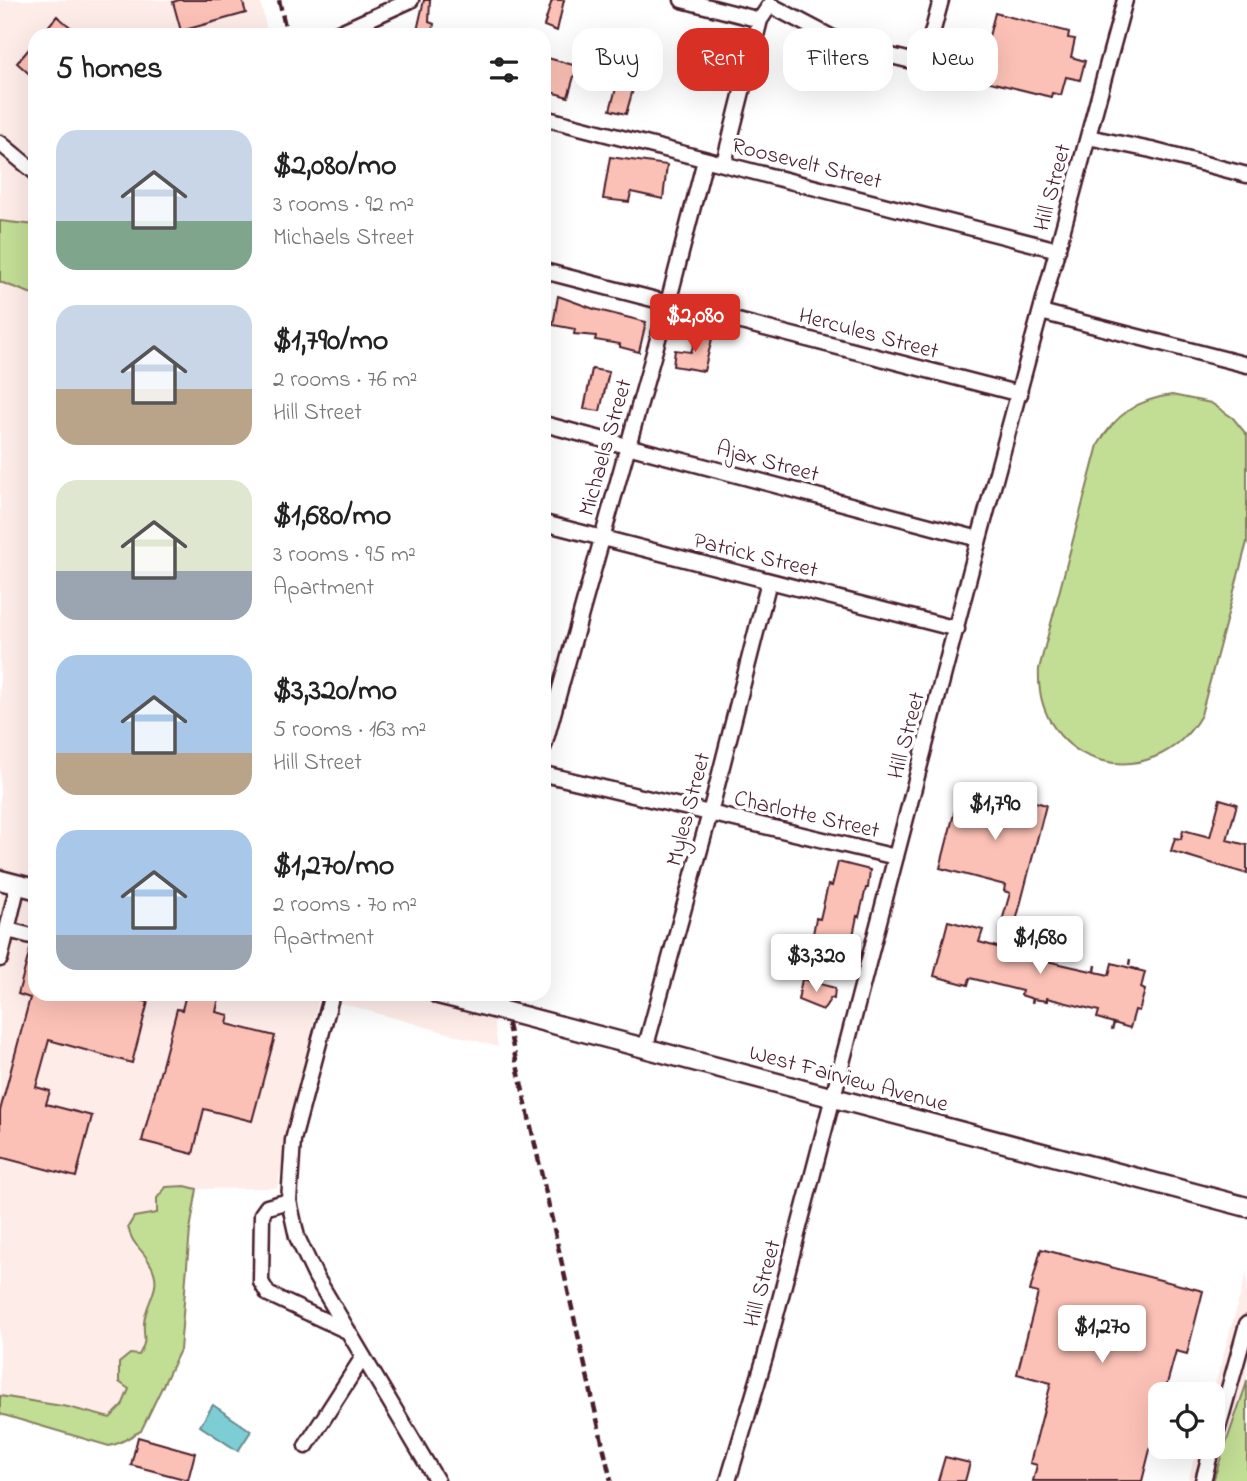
<!DOCTYPE html>
<html lang="en">
<head>
<meta charset="utf-8">
<style>
  :root { --surface:#fff; --page:#f6f6f6; --text:#222; --muted:#767676; --accent:#d93025 }
  body { margin:0; font-family:"Indie Flower",sans-serif; background:var(--page); color:var(--text); height:100vh; display:flex; flex-direction:column; font-size:26px; white-space:nowrap }
  * { box-sizing:border-box; margin:0 }
  p { font-size:23px; color:var(--muted) }
  .icon { flex:none; width:38px; height:38px; fill:none; stroke:currentColor; stroke-width:2; stroke-linecap:round; stroke-linejoin:round }
  .map { position:relative; flex:1; overflow:hidden }
  .panel { position:absolute; left:28px; top:28px; width:523px; height:973px; display:flex; flex-direction:column; background:var(--surface); border-radius:21px; box-shadow:0 7px 28px #0002 }
  .panel>* { flex:none }
  .top-card { position:absolute; left:572px; top:28px; width:569px; height:63px; display:flex; gap:14px }
  .tools { position:absolute; left:1148px; top:1382px; display:grid; gap:14px }
  .tools a { display:grid; place-items:center; width:77px; height:77px; border-radius:14px; background:var(--surface); box-shadow:0 7px 28px #0002; font-size:35px }
  .price { position:absolute; translate:-50% -60px; padding:0 16px; border-radius:7px; background:#fff; color:#222; font-size:23px; line-height:46px; filter:drop-shadow(0 2px 4px #0008) }
  .price::after { content:''; position:absolute; left:50%; top:42px; width:21px; height:16px; margin-left:-10px; background:inherit; clip-path:polygon(0 0,100% 0,50% 100%) }
  .price.current { background:var(--accent); color:#fff }
  ul { padding:0; list-style:none }
  li { display:flex; align-items:center; gap:21px; height:175px; padding:0 28px }
  li span { display:grid; place-items:center; flex:none; width:196px; height:140px; border-radius:21px; color:#555 }
  li>.icon { margin-inline-start:auto }
  span .icon { width:84px; height:84px; fill:#fffc; stroke-width:1 }
  li b { font-size:30px }
  h2 { display:flex; justify-content:space-between; align-items:center; height:84px; padding:0 28px; font-size:30px }
  .tag { padding:0 24px; border-radius:21px; background:var(--surface); box-shadow:0 7px 28px #0002; font-size:24px; line-height:63px }
  .tag.current { background:var(--accent); color:#fff }
  .map>svg:first-child { display:block }
  .built { fill:#feece9 }
  .green { fill:#c2dd94; stroke:#867e60; stroke-width:2 }
  .water { fill:#7dced4; stroke:#698890; stroke-width:2 }
  .building { fill:#fcc1b6; stroke:#4a1f2b; stroke-width:2 }
  .lines { fill:none; stroke-linecap:round; stroke-linejoin:round }
  .minor-casing { stroke:#4a1f2b; stroke-width:19 }
  .major-casing { stroke:#4a1f2b; stroke-width:23 }
  .path { stroke:#4a1f2b; stroke-width:2.5; stroke-dasharray:7 5; stroke-linecap:butt }
  .minor { stroke:#fff; stroke-width:14 }
  .major { stroke:#fff; stroke-width:18 }
  .rail { stroke:#4a1f2b; stroke-width:4.5; stroke-dasharray:10 5; stroke-linecap:butt }
  .major-bridge-casing { stroke:#4a1f2b; stroke-width:23; stroke-linecap:butt }
  .major-bridge { stroke:#fff; stroke-width:18 }
  .labels { text-anchor:middle; stroke-width:7; stroke-linejoin:round; paint-order:stroke }
  .street-label { font-size:23px; fill:#4a1f2b; stroke:#fff }
</style>
</head>
<body>
<div class="map">
<svg width="1247" height="1481" viewBox="0 0 1247 1481">
  <rect width="100%" height="100%" fill="#fff"/>
  <filter id="ink" filterUnits="userSpaceOnUse"><feTurbulence type="fractalNoise" baseFrequency=".0143" numOctaves="2"/><feDisplacementMap in="SourceGraphic" scale="14" xChannelSelector="R" yChannelSelector="G"/><feConvolveMatrix kernelMatrix="1 2 1 2 8 2 1 2 1" color-interpolation-filters="sRGB"/></filter>
  <g filter="url(#ink)">
    <path class="built" d="M0 0H260L268 35H35V225L0 221Z
      M0 282 35 295V994H489L498 1047 319 997 277 1188 197 1189 185 1186 158 1213 135 1217 133 1245 149 1260 157 1282 144 1322 147 1340 139 1356 130 1354V1389L122 1406 110 1418 68 1407 0 1396Z
      M1247 1271V1481H1188L1197 1447H1213L1212 1395Z"/>
    <path class="green" d="M0 221 35 225V295L0 282Z
      M1172 395 1211 403 1233 418 1247 435V542L1201 715C1153 799 1034 767 1039 669L1098 445C1115 415 1138 399 1172 395Z
      M185 1186 197 1189 190 1230 180 1350 141 1431C128 1437 124 1443 109 1446L0 1414V1396L68 1407 110 1418 122 1406 129 1389 119 1382V1363L130 1354 139 1355C148 1338 143 1340 144 1323 146 1298 166 1287 148 1260 138 1244 134 1248 128 1227L134 1217 157 1213V1198L166 1187Z
      M1247 1380V1481H1213L1246 1385Z"/>
    <path class="water" d="M213 1405 251 1431 238 1451 200 1426Z"/>
    <path class="building" d="M179 0H242L246 13 181 31 173 2Z
      M424 0H430L429 22 434 24 432 35H416Z
      M552 0H564L557 31 544 26Z
      M995 13 1069 32 1068 38 1075 39 1071 57 1085 61 1080 80 1066 77 1061 95 1052 93 1051 97 978 79Z
      M57 16 80 35H41Z
      M35 42V79L17 63Z
      M544 57 577 66 568 97 544 90Z
      M618 81 634 86 626 114 610 110Z
      M610 157 667 165 663 199 631 192 629 202 603 199Z
      M558 296 594 309 646 322 639 352 620 347V344L595 340 596 336 574 334 575 329 553 325Z
      M698 333 713 335 704 371 673 366 675 350 691 352Z
      M592 369 609 372 600 411 584 409Z
      M975 785 1046 805 1015 925 1002 921 1010 893 1004 891 1005 885 940 868 957 802 969 805Z
      M1220 799 1237 804 1227 840 1247 845V874L1171 851 1175 838 1181 839 1183 830 1210 837Z
      M838 862 870 870 868 888H866L859 917 857 916 853 936 847 935 846 943 813 934 816 918 820 919 828 885 832 886Z
      M948 921 983 930 979 942 1047 961 1109 975 1112 963 1145 972 1141 988 1145 990 1139 1011 1135 1010 1130 1028 1097 1018 1099 1011 1047 998V1001L1033 999 1021 995 1022 991 970 978 968 985 934 976Z
      M31 946H35V994H117L148 1002 132 1063 49 1040 36 1087 50 1091 46 1104 92 1116 76 1177 0 1157V1111L30 998 18 994Z
      M802 979 835 988 834 999 831 998 823 1010 798 1000Z
      M186 994H203L219 998 216 1012 229 1015 227 1024 275 1036 252 1121 204 1109 193 1154 142 1141 177 1009 182 1010Z
      M1041 1249 1203 1291 1187 1354 1176 1351 1164 1395H1160V1410L1142 1481H1033L1037 1465 1030 1463 1051 1383 1017 1374 1038 1293 1030 1291Z
      M138 1437 195 1453 188 1480 131 1465Z
      M945 1457 970 1463 965 1481H938Z"/>
    <g class="lines">
      <defs>
        <path id="minor" d="M682 0 760 20
          M770 5 846 45 920 63 930 41 941 0
          M334 35 411 0
          M544 118 1058 250
          M1088 137 1151 150 1247 175
          M0 143 35 172
          M724 163 760 20 770 5
          M544 271 1020 394
          M1041 312 1247 365
          M544 424 979 539
          M544 523 957 629
          M544 746 668 303 705 160
          M544 774 896 857
          M8 930 35 937
          M0 959 18 884
          M332 994 293 1140 289 1201 297 1237 316 1277 437 1481
          M645 1049 710 813 769 581
          M289 1201 267 1207 262 1214 261 1282 268 1294 347 1331
          M306 1446 363 1357
          M1213 1446 1247 1324
          M728 1481 765 1357 979 539 1125 0
          M1203 1481 1212 1447"/>
        <path id="major" d="M0 880 35 889
          M438 994 462 1000
          M561 1026 1247 1207"/>
      </defs>
      <use href="#minor" class="minor-casing"/>
      <use href="#major" class="major-casing"/>
      <path class="path" d="M1129 965 1130 959
        M1132 968 1143 971
        M1095 971 1096 965
        M1032 1003 1033 999
        M1112 1030 1114 1023"/>
      <use href="#minor" class="minor"/>
      <use href="#major" class="major"/>
      <path class="rail" d="M279 0 287 35
        M501 994 611 1481"/>
      <defs>
        <path id="major-bridge" d="M462 1000 561 1026"/>
      </defs>
      <use href="#major-bridge" class="major-bridge-casing"/>
      <use href="#major-bridge" class="major-bridge"/>
    </g>
  </g>
  <g class="labels">
    <g class="street-label">
      <text transform="translate(807 162) rotate(14)" y="8">Roosevelt Street</text>
      <text transform="translate(1051 187) rotate(-75)" y="8">Hill Street</text>
      <text transform="translate(869 332) rotate(15)" y="8">Hercules Street</text>
      <text transform="translate(604 447) rotate(-74)" y="8">Michaels Street</text>
      <text transform="translate(768 460) rotate(15)" y="8">Ajax Street</text>
      <text transform="translate(756 554) rotate(14)" y="8">Patrick Street</text>
      <text transform="translate(905 735) rotate(-75)" y="8">Hill Street</text>
      <text transform="translate(687 809) rotate(-75)" y="8">Myles Street</text>
      <text transform="translate(807 813) rotate(13)" y="8">Charlotte Street</text>
      <text transform="translate(849 1077) rotate(15)" y="8">West Fairview Avenue</text>
      <text transform="translate(761 1283) rotate(-75)" y="8">Hill Street</text>
    </g>
  </g>
</svg>
<div class="tools">
<a><svg class="icon" aria-label="locate" viewBox="0 0 24 24"><circle cx="12" cy="12" r="6"/><path d="M12 2v4M12 18v4M2 12h4M18 12h4"/></svg></a>
</div>
<b class="price current" style="left:695px;top:354px">$2,080</b>
<b class="price" style="left:995px;top:842px">$1,790</b>
<b class="price" style="left:1040px;top:976px">$1,680</b>
<b class="price" style="left:816px;top:994px">$3,320</b>
<b class="price" style="left:1102px;top:1365px">$1,270</b>
<div class="top-card">
<a class="tag">Buy</a>
<a class="tag current">Rent</a>
<a class="tag">Filters</a>
<a class="tag">New</a>
</div>
<section class="panel">
<h2>5 homes<svg class="icon" aria-label="filters" viewBox="0 0 24 24"><path d="M4 7h16M4 17h16"/><circle cx="9" cy="7" r="2"/><circle cx="15" cy="17" r="2"/></svg></h2>
<ul>
<li><span style="background:linear-gradient(#c9d6e8 65%,#7fa58c 0)"><svg class="icon" aria-label="home" viewBox="0 0 24 24"><path d="M3 11l9-7 9 7M6 9v11h12V9"/></svg></span><div><b>$2,080/mo</b><p>3 rooms · 92 m²</p><p>Michaels Street</p></div></li>
<li><span style="background:linear-gradient(#c9d6e8 60%,#b9a48a 0)"><svg class="icon" aria-label="home" viewBox="0 0 24 24"><path d="M3 11l9-7 9 7M6 9v11h12V9"/></svg></span><div><b>$1,790/mo</b><p>2 rooms · 76 m²</p><p>Hill Street</p></div></li>
<li><span style="background:linear-gradient(#dfe7d0 65%,#9aa5b1 0)"><svg class="icon" aria-label="home" viewBox="0 0 24 24"><path d="M3 11l9-7 9 7M6 9v11h12V9"/></svg></span><div><b>$1,680/mo</b><p>3 rooms · 95 m²</p><p>Apartment</p></div></li>
<li><span style="background:linear-gradient(#a9c7e8 70%,#b9a48a 0)"><svg class="icon" aria-label="home" viewBox="0 0 24 24"><path d="M3 11l9-7 9 7M6 9v11h12V9"/></svg></span><div><b>$3,320/mo</b><p>5 rooms · 163 m²</p><p>Hill Street</p></div></li>
<li><span style="background:linear-gradient(#a9c7e8 75%,#9aa5b1 0)"><svg class="icon" aria-label="home" viewBox="0 0 24 24"><path d="M3 11l9-7 9 7M6 9v11h12V9"/></svg></span><div><b>$1,270/mo</b><p>2 rooms · 70 m²</p><p>Apartment</p></div></li>
</ul>
</section>
</div>
</body>
</html>
